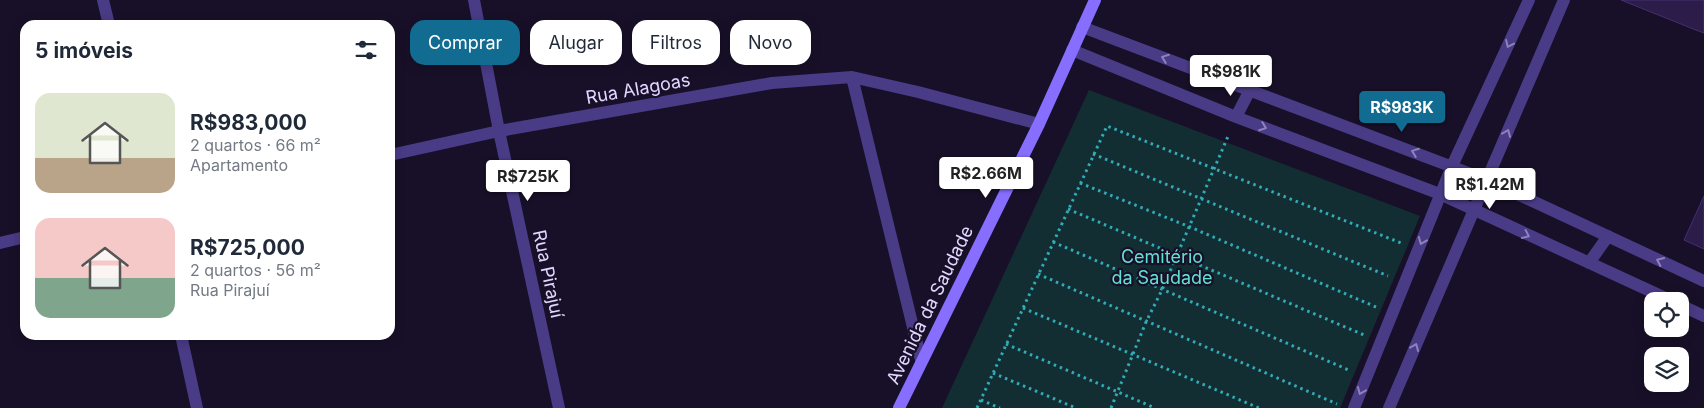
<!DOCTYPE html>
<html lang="pt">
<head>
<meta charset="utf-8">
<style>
  :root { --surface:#fff; --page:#f6f6f7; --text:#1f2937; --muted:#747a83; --accent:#126c91 }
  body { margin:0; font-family:Inter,sans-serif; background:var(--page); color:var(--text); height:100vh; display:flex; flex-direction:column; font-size:19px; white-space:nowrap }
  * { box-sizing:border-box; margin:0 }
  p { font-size:16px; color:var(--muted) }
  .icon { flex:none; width:28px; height:28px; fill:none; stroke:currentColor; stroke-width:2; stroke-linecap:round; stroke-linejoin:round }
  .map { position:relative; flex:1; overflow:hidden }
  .sheet { position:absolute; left:20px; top:20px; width:375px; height:320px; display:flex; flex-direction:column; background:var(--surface); border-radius:15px; box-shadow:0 2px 12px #0003 }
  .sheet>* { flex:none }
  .hud { position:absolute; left:410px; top:20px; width:475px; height:45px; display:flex; gap:10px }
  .tools { position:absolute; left:1644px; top:292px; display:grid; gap:10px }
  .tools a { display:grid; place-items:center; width:45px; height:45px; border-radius:10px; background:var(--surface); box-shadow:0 2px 12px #0003; font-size:25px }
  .price { position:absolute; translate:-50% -42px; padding:0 11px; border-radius:5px; background:#fff; color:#222; font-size:16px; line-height:32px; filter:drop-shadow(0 1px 2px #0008) }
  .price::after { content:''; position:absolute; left:50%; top:30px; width:15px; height:11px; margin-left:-8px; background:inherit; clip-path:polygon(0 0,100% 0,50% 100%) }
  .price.current { background:var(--accent); color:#fff }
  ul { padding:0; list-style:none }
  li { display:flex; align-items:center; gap:15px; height:125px; padding:0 15px }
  li span { display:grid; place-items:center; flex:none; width:140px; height:100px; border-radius:15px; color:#555 }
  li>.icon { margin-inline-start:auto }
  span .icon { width:60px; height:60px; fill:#fffc; stroke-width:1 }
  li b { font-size:21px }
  h2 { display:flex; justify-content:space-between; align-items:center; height:60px; padding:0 15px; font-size:21px }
  .chip { padding:0 18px; border-radius:15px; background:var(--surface); box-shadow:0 2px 12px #0003; font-size:18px; line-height:45px }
  .chip.current { background:var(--accent); color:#fff }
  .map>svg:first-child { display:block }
  .green { fill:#132e32 }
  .building { fill:#2c1c49; stroke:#472e74 }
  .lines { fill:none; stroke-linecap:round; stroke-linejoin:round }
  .path { stroke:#30acb9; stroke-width:3; stroke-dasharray:2.5 4; stroke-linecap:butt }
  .minor { stroke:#4a3b86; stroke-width:12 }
  .secondary { stroke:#886eff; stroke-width:12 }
  .oneway { stroke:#8e81bc }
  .labels { text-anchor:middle; stroke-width:4.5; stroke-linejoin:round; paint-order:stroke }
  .street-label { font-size:18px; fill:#e1d7ff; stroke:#181028 }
  .park-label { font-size:18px; fill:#61e0d4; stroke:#181028 }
</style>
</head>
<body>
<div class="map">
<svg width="1704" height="408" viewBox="0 0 1704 408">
  <rect width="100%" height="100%" fill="#181028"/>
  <path class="green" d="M1089 90 1420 216 1340 408H942Z"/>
  <path class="building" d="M1621 0H1704V33L1696 30Z
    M1704 196V249L1684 240Z"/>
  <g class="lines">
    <path class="path" d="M1093 154 1388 276
      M1080 183 1190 227 1376 307
      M1068 209 1364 335
      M1053 242 1351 371
      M1038 274 1337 404
      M1023 308 1259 408
      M1006 344 1155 408
      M993 373 1076 408
      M981 400 1000 408
      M977 408 1107 126 1401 243
      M1111 408 1146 322 1162 290 1229 134"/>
    <path class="minor" d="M103 0 109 25
      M474 0 499 131 559 408
      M1082 27 1487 180 1704 281
      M1072 50 1236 117 1440 194 1672 301
      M852 77 921 360
      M1236 117 1250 90
      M390 155 499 131 772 83 852 77 918 92 1039 124
      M0 243 25 237
      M1589 263 1608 236
      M1680 305 1704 316
      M181 335 197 408
      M1354 408 1452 166 1529 0
      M1389 408 1564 0"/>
    <path class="secondary" d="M899 408 1039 124 1095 0"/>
  </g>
  <defs><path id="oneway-chevron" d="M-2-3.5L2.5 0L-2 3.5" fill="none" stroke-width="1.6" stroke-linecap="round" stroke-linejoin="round" transform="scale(1.25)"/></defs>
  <g class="oneway">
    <use href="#oneway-chevron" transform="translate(1509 44) rotate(115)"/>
    <use href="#oneway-chevron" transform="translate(1165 58) rotate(-159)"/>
    <use href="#oneway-chevron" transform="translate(1263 127) rotate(21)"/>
    <use href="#oneway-chevron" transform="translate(1507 133) rotate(-67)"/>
    <use href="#oneway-chevron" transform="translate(1415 152) rotate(-159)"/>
    <use href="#oneway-chevron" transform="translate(1526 235) rotate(25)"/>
    <use href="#oneway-chevron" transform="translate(1422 241) rotate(112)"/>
    <use href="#oneway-chevron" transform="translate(1660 261) rotate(-155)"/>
    <use href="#oneway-chevron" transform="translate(1415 347) rotate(-67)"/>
    <use href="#oneway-chevron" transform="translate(1361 391) rotate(112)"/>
  </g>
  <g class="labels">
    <g class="street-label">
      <text transform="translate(638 89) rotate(-10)" y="6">Rua Alagoas</text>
      <text transform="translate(548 274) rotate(78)" y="6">Rua Pirajuí</text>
      <text transform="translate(930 305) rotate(-64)" y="6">Avenida da Saudade</text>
    </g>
    <g class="park-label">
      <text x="1162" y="263">Cemitério<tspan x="1162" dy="21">da Saudade</tspan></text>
    </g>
  </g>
</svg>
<div class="tools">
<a><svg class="icon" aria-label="locate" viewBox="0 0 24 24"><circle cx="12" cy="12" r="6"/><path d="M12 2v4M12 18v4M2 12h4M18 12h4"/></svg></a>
<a><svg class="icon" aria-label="layers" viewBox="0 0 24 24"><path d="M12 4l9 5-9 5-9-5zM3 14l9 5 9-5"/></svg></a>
</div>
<b class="price" style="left:1231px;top:97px">R$981K</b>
<b class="price current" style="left:1402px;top:133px">R$983K</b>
<b class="price" style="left:986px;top:199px">R$2.66M</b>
<b class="price" style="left:528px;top:202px">R$725K</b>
<b class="price" style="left:1490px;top:210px">R$1.42M</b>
<div class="hud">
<a class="chip current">Comprar</a>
<a class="chip">Alugar</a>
<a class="chip">Filtros</a>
<a class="chip">Novo</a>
</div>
<section class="sheet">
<h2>5 imóveis<svg class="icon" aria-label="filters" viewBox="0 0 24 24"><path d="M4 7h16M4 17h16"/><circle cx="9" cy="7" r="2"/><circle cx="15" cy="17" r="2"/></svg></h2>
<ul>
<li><span style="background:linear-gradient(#dfe7d0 65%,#b9a48a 0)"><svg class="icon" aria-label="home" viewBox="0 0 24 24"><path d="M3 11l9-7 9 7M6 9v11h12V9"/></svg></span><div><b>R$983,000</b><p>2 quartos · 66 m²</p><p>Apartamento</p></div></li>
<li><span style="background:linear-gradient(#f6c9c9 60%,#7fa58c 0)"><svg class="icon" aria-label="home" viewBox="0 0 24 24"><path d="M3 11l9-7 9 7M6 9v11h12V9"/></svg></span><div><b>R$725,000</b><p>2 quartos · 56 m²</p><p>Rua Pirajuí</p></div></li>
</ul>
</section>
</div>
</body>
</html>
